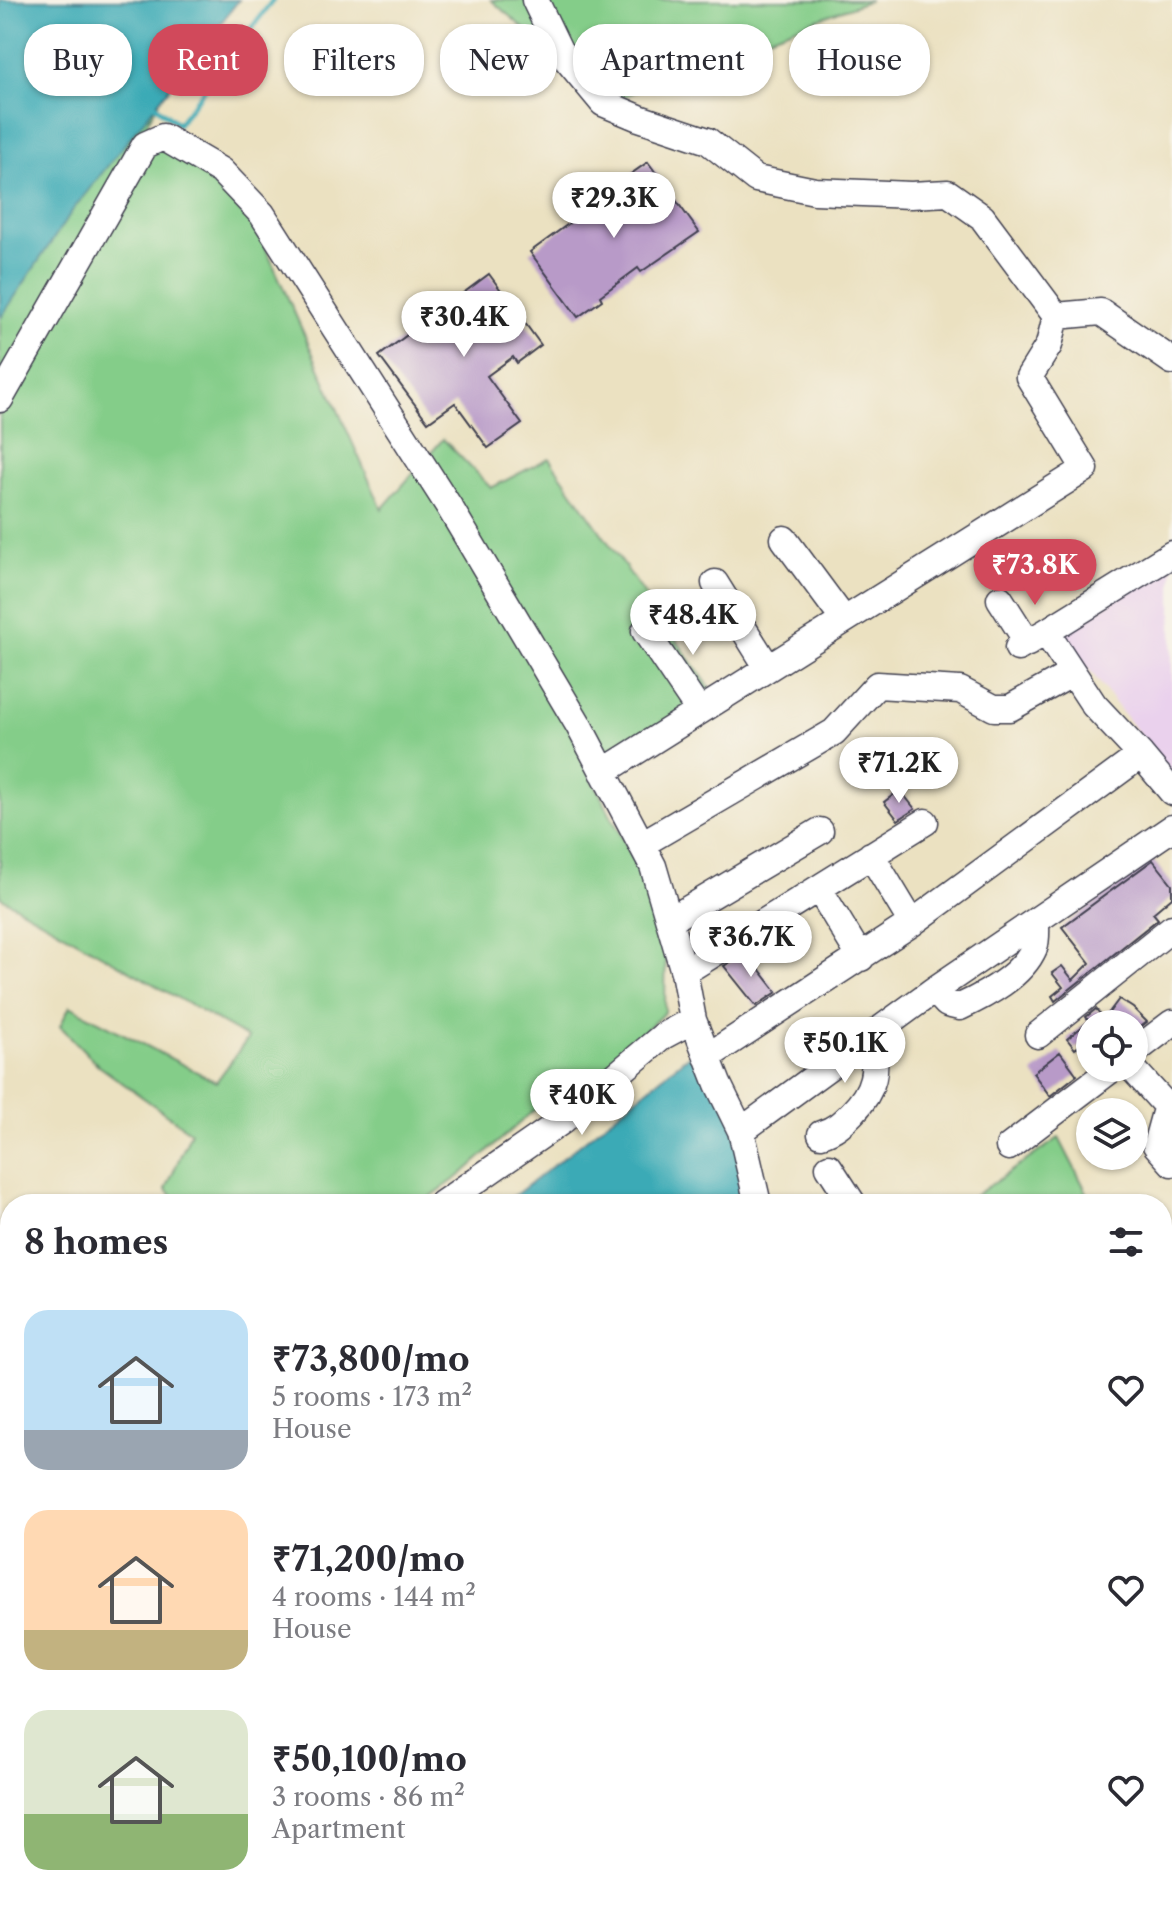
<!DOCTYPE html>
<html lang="en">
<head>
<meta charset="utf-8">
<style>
  :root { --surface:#fff; --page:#f7f7f7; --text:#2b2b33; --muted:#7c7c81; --accent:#d1495b }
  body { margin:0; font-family:"Libre Caslon Text",serif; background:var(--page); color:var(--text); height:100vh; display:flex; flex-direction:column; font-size:30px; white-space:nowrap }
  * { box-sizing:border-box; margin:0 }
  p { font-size:26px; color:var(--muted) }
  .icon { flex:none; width:44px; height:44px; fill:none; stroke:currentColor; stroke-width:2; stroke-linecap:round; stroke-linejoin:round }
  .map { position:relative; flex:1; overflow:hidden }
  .details { position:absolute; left:0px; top:1194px; width:1172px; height:714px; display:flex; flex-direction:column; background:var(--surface); border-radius:32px 32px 0 0; box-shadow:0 2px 6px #0004 }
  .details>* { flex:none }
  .guide { position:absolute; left:24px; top:24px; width:1124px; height:72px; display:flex; gap:16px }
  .controls { position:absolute; left:1076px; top:1010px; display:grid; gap:16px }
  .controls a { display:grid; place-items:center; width:72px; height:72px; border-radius:50%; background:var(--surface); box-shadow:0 2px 6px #0004; font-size:40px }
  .price { position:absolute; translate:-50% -68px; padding:0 18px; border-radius:28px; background:#fff; color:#222; font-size:26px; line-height:52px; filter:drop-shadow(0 2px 4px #0008) }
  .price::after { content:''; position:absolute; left:50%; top:48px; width:24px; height:18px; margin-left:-12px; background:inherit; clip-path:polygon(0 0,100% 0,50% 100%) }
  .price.active { background:var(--accent); color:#fff }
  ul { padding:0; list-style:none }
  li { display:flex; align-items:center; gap:24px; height:200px; padding:0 24px }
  li span { display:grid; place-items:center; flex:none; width:224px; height:160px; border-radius:24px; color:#555 }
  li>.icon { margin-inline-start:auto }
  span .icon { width:96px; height:96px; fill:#fffc; stroke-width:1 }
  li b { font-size:34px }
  h2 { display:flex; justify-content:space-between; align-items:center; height:96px; padding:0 24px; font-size:34px }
  .tag { padding:0 28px; border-radius:32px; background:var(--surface); box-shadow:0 2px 6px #0004; font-size:28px; line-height:72px }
  .tag.active { background:var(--accent); color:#fff }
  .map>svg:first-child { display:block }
  .built { fill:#ead1ed }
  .green { fill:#84cd89; stroke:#537862; stroke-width:2 }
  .water { fill:#3aaab6; stroke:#2e6678; stroke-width:2 }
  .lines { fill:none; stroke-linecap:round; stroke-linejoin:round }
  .stream { stroke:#3aaab6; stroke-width:5 }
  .building { fill:#b89ac8 }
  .minor-casing { stroke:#403f4f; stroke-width:29 }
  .minor { stroke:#fff; stroke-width:26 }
</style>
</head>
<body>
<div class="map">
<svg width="1172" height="1907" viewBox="0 0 1172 1907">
  <rect width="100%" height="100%" fill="#f7f3e8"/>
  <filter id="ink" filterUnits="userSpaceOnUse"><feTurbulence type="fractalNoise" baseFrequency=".0125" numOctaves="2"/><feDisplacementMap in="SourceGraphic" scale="16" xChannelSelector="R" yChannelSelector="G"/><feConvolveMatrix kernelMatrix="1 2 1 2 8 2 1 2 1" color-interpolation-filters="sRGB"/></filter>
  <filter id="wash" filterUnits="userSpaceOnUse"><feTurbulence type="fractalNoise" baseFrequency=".006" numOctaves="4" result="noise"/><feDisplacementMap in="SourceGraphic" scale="32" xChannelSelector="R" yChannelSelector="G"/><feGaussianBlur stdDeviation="1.8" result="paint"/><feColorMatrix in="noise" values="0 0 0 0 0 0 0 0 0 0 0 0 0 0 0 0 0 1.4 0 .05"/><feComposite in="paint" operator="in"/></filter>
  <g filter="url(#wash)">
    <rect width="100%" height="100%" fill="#ebe1c1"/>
    <path class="built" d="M1172 563V777L1062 634Z"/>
    <path class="green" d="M0 0H217L147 123 250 213 382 509 443 439 491 488 549 458 715 695 589 773 666 922 665 1012 604 1069 533 1111 461 1175 420 1204H180L166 1189 191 1132 99 1066 60 1026 70 1006 216 1082 248 1038 0 897Z
      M491 0H870L697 63 610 103Z
      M1059 1138 1093 1204H963Z
      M1162 1271 1172 1278V1569L1162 1574Z"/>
    <path class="water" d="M0 0H239L72 211 0 319Z
      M711 1037 765 1204H499L514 1196 563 1158Z
      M517 1898H822L827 1907H522Z"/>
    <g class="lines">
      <path class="stream" d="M150 101 178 124 273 0"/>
    </g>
    <g id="blocks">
      <path class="building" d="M648 162 699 232 641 272 638 268 600 296 602 300 578 317 530 252 623 184 621 181Z
        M489 274 541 345 517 363 513 357 487 376 522 424 488 448 455 403 428 422 379 356Z
        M900 790 915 809 898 820 884 802Z
        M1153 860 1172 884V897L1153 913 1158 919 1055 1001 1052 996 1063 987 1052 973 1062 966 1073 980 1090 963 1062 927Z
        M746 952 777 992 756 1006 724 966Z
        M1119 999 1133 1008 1147 1022 1134 1032V1024L1090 1023V1037L1075 1049 1067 1039 1089 1021 1086 1017 1096 1009 1104 1019Z
        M1060 1052 1077 1075 1050 1096 1033 1073Z"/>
    </g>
  </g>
  <g filter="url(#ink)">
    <use href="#blocks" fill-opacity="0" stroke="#403f4f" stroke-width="2"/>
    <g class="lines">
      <defs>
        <path id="minor" d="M535 0 559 50 603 103 639 118 708 141 756 179 815 191 911 195 948 193 982 217 1056 316 1101 312 1172 361
          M0 399 145 145 163 137 221 171 262 214 450 508 578 724 653 866 684 972
          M784 539 844 620
          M715 583 768 668
          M1000 599 1028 643
          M645 631 699 711
          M1046 632 1172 554
          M1018 648 1046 632 1094 705 1141 755 1172 792
          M603 772 1085 469 1029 377 1049 345 1056 316
          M925 822 684 972 693 1020 718 1084 741 1131 934 990 1172 828
          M642 844 834 732 877 685 960 690 994 708H1010L1073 673
          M871 855 912 923
          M819 889 861 958
          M670 920 820 831
          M934 990 947 1004 960 1007C986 995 1022 976 1034 948 1037 940 1036 931 1036 922
          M1038 1035 1172 928
          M1134 1052 1172 1023
          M707 1057 912 923 1141 755
          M1132 1068 1172 1112
          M1166 1109 1156 1145 1172 1163
          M741 1131 758 1204
          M821 1134C835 1130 842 1123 852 1113 874 1091 880 1068 869 1038
          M1009 1147 1113 1068
          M829 1167 853 1204
          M442 1204 562 1121 663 1036 693 1020
          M0 1381 10 1393
          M0 1553 10 1536
          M1162 1634 1172 1629
          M1162 1739 1172 1732
          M1162 1777 1172 1770
          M117 1898 125 1907
          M418 1898 426 1907
          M1089 1898 1093 1907
          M915 1907 918 1898"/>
      </defs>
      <use href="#minor" class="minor-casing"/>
      <use href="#minor" class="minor"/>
    </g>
  </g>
</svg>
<div class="controls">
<a><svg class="icon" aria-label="locate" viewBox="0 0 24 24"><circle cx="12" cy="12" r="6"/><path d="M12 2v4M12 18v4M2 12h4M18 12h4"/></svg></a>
<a><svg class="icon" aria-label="layers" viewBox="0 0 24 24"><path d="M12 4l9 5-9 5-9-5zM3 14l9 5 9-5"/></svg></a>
</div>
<b class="price" style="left:614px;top:240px">₹29.3K</b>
<b class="price" style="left:464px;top:359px">₹30.4K</b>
<b class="price active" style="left:1035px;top:607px">₹73.8K</b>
<b class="price" style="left:693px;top:657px">₹48.4K</b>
<b class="price" style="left:899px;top:805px">₹71.2K</b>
<b class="price" style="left:751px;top:979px">₹36.7K</b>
<b class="price" style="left:845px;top:1085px">₹50.1K</b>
<b class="price" style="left:582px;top:1137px">₹40K</b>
<div class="guide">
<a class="tag">Buy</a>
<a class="tag active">Rent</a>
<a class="tag">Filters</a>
<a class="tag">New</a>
<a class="tag">Apartment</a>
<a class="tag">House</a>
</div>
<section class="details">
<h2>8 homes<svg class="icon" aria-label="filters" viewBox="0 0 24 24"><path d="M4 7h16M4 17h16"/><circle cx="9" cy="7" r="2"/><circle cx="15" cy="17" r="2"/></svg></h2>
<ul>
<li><span style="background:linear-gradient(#bfe0f5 75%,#9aa5b1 0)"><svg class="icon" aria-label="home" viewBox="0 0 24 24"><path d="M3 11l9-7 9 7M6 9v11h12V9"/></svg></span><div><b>₹73,800/mo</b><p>5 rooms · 173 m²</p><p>House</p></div><svg class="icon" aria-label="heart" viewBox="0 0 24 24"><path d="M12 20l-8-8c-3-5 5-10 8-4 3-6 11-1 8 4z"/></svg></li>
<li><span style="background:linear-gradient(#ffd9b3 75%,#c2b280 0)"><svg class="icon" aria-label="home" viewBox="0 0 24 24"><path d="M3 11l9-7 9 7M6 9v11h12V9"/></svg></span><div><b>₹71,200/mo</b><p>4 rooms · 144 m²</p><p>House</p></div><svg class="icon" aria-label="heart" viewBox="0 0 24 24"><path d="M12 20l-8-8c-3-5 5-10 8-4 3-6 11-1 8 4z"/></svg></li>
<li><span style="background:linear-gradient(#dfe7d0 65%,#8fb573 0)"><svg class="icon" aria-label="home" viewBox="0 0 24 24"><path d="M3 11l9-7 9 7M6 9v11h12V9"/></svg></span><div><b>₹50,100/mo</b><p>3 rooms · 86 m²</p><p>Apartment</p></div><svg class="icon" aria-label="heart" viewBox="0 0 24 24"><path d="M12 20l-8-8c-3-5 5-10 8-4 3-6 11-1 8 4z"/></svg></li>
</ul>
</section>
</div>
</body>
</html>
